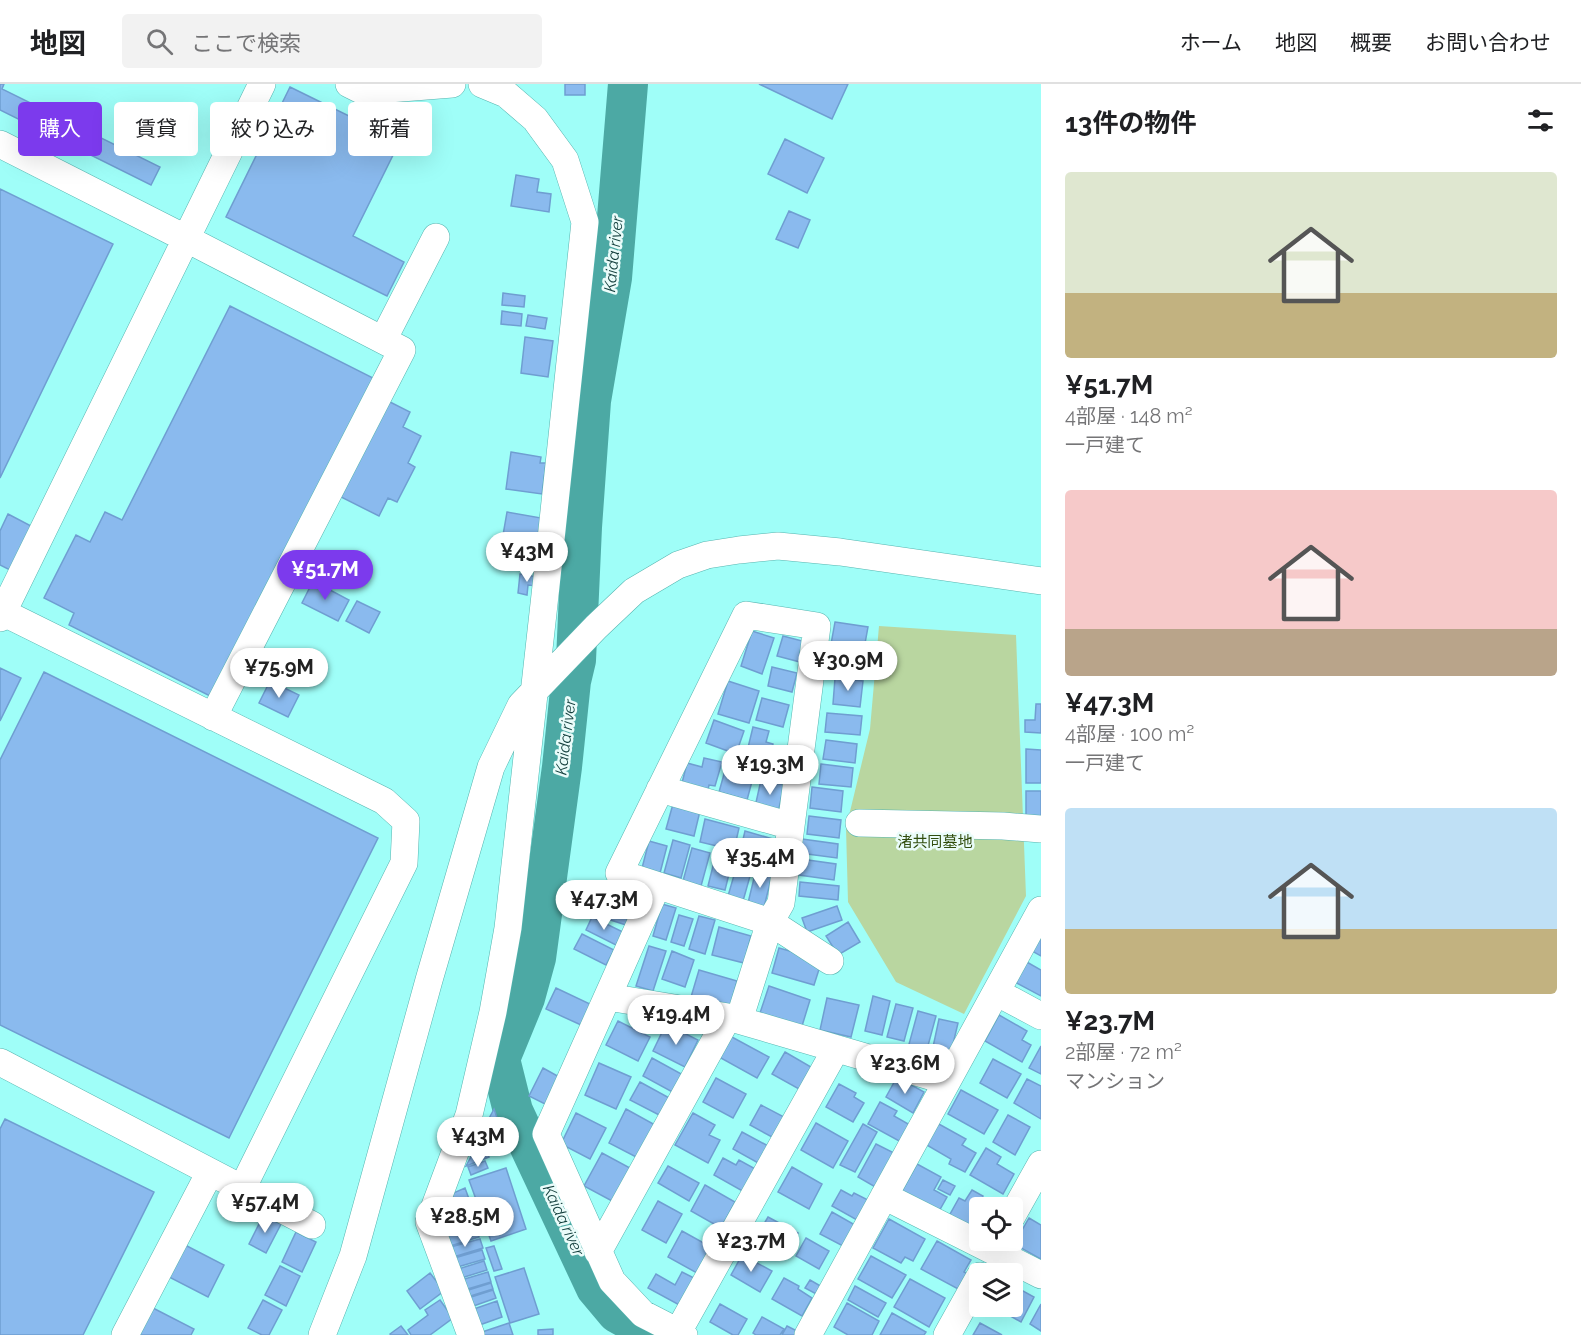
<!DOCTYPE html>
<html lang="ja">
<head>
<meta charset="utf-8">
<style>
  :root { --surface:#fff; --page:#f2f2f2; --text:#202124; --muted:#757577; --line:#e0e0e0; --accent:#7c3aed }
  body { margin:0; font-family:Raleway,"Noto Sans JP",sans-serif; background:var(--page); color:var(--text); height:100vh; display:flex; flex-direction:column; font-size:22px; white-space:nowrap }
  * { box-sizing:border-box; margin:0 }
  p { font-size:20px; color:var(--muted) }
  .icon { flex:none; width:33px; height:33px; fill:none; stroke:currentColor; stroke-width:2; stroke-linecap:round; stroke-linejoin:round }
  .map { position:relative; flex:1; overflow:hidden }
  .panel { display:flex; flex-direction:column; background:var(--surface); width:540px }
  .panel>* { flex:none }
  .banner { position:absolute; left:18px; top:18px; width:570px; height:54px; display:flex; gap:12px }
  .tools { position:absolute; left:969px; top:1113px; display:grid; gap:12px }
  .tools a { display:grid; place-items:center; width:54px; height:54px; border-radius:6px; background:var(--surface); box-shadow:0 6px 24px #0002; font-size:30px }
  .price { position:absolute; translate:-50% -51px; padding:0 14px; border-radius:21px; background:#fff; color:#222; font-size:20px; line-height:39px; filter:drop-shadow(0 2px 3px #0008) }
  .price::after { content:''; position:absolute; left:50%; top:36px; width:18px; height:14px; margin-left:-9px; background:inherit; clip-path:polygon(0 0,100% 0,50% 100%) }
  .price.current { background:var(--accent); color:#fff }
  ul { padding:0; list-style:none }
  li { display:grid; align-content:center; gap:12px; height:318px; padding:0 24px }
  li span { display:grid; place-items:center; height:186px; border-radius:6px; color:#555 }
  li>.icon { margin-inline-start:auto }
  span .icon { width:108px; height:108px; fill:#fffc; stroke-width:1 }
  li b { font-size:26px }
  h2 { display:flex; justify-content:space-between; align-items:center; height:72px; padding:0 24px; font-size:26px }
  .pill { padding:0 21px; border-radius:6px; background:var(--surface); box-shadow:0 6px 24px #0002; font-size:21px; line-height:54px }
  .pill.current { background:var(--accent); color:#fff }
  header { display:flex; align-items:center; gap:36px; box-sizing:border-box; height:84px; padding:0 30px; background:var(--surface); border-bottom:2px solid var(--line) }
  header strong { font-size:28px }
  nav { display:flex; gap:33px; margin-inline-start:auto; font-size:21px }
  .search { width:420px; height:54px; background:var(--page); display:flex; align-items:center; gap:15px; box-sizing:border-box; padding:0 21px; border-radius:6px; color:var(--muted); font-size:22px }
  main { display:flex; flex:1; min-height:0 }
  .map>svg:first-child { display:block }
  .green { fill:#b9d6a0 }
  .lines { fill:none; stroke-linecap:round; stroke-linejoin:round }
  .river { stroke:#4ca9a4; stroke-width:40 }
  .building { fill:#8abaee; stroke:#6f9ed1; stroke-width:1.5 }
  .minor-casing { stroke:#56b5b0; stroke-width:28 }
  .minor { stroke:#fff; stroke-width:27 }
  .labels { text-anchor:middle; stroke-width:5; stroke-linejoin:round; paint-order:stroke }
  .park-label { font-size:15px; fill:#314d0d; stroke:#eafcfa }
  .water-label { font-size:16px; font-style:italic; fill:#113d3b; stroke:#eafcfa }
</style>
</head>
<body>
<header>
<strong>地図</strong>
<div class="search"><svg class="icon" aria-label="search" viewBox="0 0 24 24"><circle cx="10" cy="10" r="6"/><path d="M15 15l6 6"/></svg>ここで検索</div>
<nav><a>ホーム</a><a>地図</a><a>概要</a><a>お問い合わせ</a></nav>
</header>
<main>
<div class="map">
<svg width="1041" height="1251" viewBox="0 0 1041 1251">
  <rect width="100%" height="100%" fill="#9ffef8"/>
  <path class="green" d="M879 542 1016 551 1026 812 964 930 896 898 848 818 846 744 870 645Z"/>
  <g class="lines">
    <path class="river" d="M628 0 612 194 591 317 582 443 576 576 571 597 562 683 536 874 525 914 500 975 513 1027 596 1204 617 1229 657 1251"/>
  </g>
  <path class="building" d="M0 0H4L2 5 160 83 151 101 0 26Z
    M565 0H585V11H565Z
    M759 0H848L832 35Z
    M290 3 400 57 353 152 404 178 387 212 226 133Z
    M785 55 824 74 807 109 768 90Z
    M516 91 539 95 537 108 551 110 549 128 511 122Z
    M0 105 113 160 0 394Z
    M789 127 810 136 798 164 776 155Z
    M503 209 525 212 524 223 502 221Z
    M230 222 377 296 216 615 69 541 74 529 44 514 76 451 90 458 105 428 122 436Z
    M502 227 522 230 521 242 501 240Z
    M528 231 547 234 545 245 526 242Z
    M525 253 553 257 548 293 521 289Z
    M388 317 410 328 403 343 421 352 408 379 415 383 397 418 388 414 379 432 341 413Z
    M511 368 541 373 540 379H546L542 410 506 405Z
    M507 428 547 435 544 457 503 451Z
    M8 430 33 443 12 487 0 481V447Z
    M520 490 538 493 537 502 528 501 527 511 518 509Z
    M313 497 349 516 338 537 302 519Z
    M357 517 380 528 369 549 346 537Z
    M835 538 868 543 864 565 831 560Z
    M752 547 774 554 762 590 741 582Z
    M783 552 806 558 800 578 777 572Z
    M833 568 865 572 863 590 830 586Z
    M772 583 797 589 792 608 768 602Z
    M0 584 21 594 0 637Z
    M44 588 378 754 229 1054 0 941V676Z
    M835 594 863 597 860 623 833 620Z
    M270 597 299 611 288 633 259 619Z
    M728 597 759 607 749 639 718 630Z
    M762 614 789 621 783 643 756 636Z
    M1036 620H1041V649L1025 648V636H1035Z
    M827 629 862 632 860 651 825 648Z
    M714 636 744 647 736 670 706 659Z
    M753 643 769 647 766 658 773 660 768 682 745 676Z
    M826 656 857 660 855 679 823 675Z
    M1026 665 1041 666V699H1026Z
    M704 674 722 678 715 702 709 701 707 710 681 703 687 679 702 683Z
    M821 680 853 684 851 703 819 700Z
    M726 683 754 690 747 716 719 708Z
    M761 696 784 701 778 729 755 723Z
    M812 703 843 707 841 728 810 724Z
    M1026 707H1041V733H1026Z
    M673 720 700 727 694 752 666 745Z
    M809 732 841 736 839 754 807 750Z
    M705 735 739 744 734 766 700 758Z
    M745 747 773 755 768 775 740 768Z
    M802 755 838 760 837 774 800 769Z
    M673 756 690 761 681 794 664 789Z
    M649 757 667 762 659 793 641 788Z
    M692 764 710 769 701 802 683 797Z
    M716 770 733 774 725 806 708 802Z
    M801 775 836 780 834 796 799 791Z
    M737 781 752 785 743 817 728 812Z
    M756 786 772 791 764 823 748 819Z
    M609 796 639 806 633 821 604 811Z
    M800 798 839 802 838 816 799 812Z
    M601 814 631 825 626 841 595 831Z
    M662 820 676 824 666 856 653 852Z
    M837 822 842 836 807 848 802 834Z
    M679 831 693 835 684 862 671 858Z
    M699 832 715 836 705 870 689 865Z
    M592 833 623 848 616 861 586 846Z
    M848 838 860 858 838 871 826 852Z
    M719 843 751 852 744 879 712 871Z
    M582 850 614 866 606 881 574 865Z
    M1041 852V872L1032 867Z
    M649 862 666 867 653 907 636 902Z
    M779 864 822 876 814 901 772 889Z
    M672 867 694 876 685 903 662 895Z
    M1025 877 1041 886V912L1013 897Z
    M699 886 737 897 730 924 691 913Z
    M769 902 810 916 802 942 760 929Z
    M556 904 590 920 581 941 546 925Z
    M873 912 890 917 882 951 865 947Z
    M827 914 859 921 851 953 820 946Z
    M896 920 913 924 904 957 887 953Z
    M918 927 936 932 926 969 908 964Z
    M999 931 1027 947 1022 956 1031 961 1022 978 985 957Z
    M939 935 958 939 948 981 930 977Z
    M618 937 650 953 638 977 606 961Z
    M666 940 698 956 685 983 653 967Z
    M730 952 769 973 757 994 719 973Z
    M1041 962V990L1029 984Z
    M785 968 811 983 799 1005 772 990Z
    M652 974 685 992 676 1010 643 992Z
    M993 975 1021 990 1007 1014 980 999Z
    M599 979 631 993 616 1025 585 1011Z
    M543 984 563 995 549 1022 529 1012Z
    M897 993 924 1008 913 1029 886 1013Z
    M716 994 746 1010 733 1034 703 1018Z
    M1027 995 1041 1002V1035L1014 1019Z
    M640 998 673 1016 663 1033 630 1016Z
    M839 1000 856 1009 854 1013 864 1019 853 1038 826 1023Z
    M961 1006 998 1026 984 1050 948 1030Z
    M880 1018 897 1027 894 1032 910 1041 901 1058 868 1040Z
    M761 1021 784 1033 772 1053 750 1041Z
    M494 1025 504 1054 472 1066Z
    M626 1025 657 1042 640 1075 609 1059Z
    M576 1029 606 1044 590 1075 561 1060Z
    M693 1029 715 1041 709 1051 720 1056 708 1079 675 1061Z
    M1008 1031 1030 1043 1015 1071 993 1058Z
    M5 1035 154 1108 83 1251H0V1045Z
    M816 1039 848 1057 833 1084 801 1066Z
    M937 1039 966 1055 962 1061 976 1069 965 1088 949 1080 951 1075 925 1060Z
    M863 1040 877 1048 855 1088 840 1081Z
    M742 1048 770 1063 760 1080 733 1065Z
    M876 1060 896 1070 877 1104 858 1093Z
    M485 1064 489 1073 466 1082 473 1069Z
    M986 1064 1001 1073 997 1080 1014 1090 1003 1110 970 1091Z
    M602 1069 630 1084 612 1117 584 1102Z
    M723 1074 736 1081 739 1076 759 1087 746 1109 714 1091Z
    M485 1077 488 1084 471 1091 468 1083Z
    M917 1080 941 1093 934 1106 947 1113 938 1129 901 1109Z
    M668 1082 699 1099 689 1117 658 1099Z
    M792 1083 822 1100 809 1125 778 1108Z
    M506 1084 526 1145 491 1157 469 1096Z
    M943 1096 955 1102 950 1111 938 1105Z
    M705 1101 735 1118 721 1144 691 1127Z
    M465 1104 477 1137 446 1149 439 1132 452 1127 447 1116 451 1110Z
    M841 1106 852 1112 854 1109 868 1116 857 1136 832 1122Z
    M972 1106 983 1112 977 1124 980 1125 979 1149 949 1132 959 1114 965 1117Z
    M658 1117 682 1130 666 1159 642 1146Z
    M986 1118 994 1122 993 1124H983Z
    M832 1128 855 1141 843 1162 820 1150Z
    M263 1132 281 1140 266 1169 249 1160Z
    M768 1133 798 1149 787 1169 757 1152Z
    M1029 1134 1041 1141V1175L1014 1160Z
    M889 1135 925 1155 913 1177 905 1173 901 1179 873 1164Z
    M476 1142 479 1153 447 1163 443 1152Z
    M682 1147 711 1163 697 1189 668 1173Z
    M296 1148 316 1158 302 1188 282 1178Z
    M806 1154 829 1167 819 1185 796 1172Z
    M480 1155 483 1164 450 1174 447 1164Z
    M937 1157 971 1176 964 1188 968 1190 960 1206 921 1185Z
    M185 1161 224 1181 208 1213 169 1193Z
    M494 1162 502 1185 494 1187 486 1164Z
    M482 1166 485 1175 454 1184 451 1175Z
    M742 1171 772 1187 760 1208 731 1191Z
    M871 1172 906 1191 892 1214 858 1195Z
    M484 1177 487 1186 458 1195 455 1186Z
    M280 1182 300 1192 286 1222 265 1211Z
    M524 1184 539 1230 510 1239 495 1193Z
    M488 1188 491 1198 461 1207 458 1197Z
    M682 1188 698 1196 683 1223 648 1204 656 1190 675 1201Z
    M430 1189 444 1207 420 1225 407 1207Z
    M784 1194 799 1202 798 1205 812 1214 802 1232 772 1215Z
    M910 1195 945 1214 929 1243 894 1223Z
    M810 1196 824 1204 820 1212 805 1204Z
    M491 1199 493 1205 464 1214 462 1208Z
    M1012 1201 1034 1213 1021 1238 993 1222H1012Z
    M855 1202 886 1219 878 1233 848 1216Z
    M493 1206 496 1214 468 1224 465 1215Z
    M263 1216 282 1226 269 1251H262L248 1244Z
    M440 1216 453 1234 430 1251H411L408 1246 428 1231 425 1226Z
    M497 1217 502 1233 474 1243 468 1227Z
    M847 1219 879 1237 872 1251H848L834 1243Z
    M720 1220 747 1235 738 1251H733L710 1238Z
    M1041 1220V1247L1030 1240Z
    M151 1223 194 1245 191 1251H138Z
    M892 1229 926 1248 924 1251H880Z
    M762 1233 784 1245 780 1251H756L753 1249Z
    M509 1239 513 1251H476V1250Z
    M980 1239 1002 1251H973Z
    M401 1242 408 1251H391L390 1250Z
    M787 1242 799 1248 797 1251H782Z
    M553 1245V1251H538V1246Z"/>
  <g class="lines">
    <defs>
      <path id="minor" d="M349 0 363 7 452 0
        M0 60 187 155 402 266 213 633
        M383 256 436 153
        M0 527 384 717 406 737 404 779 242 1105
        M0 534 262 0
        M660 705 791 742
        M859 739 1003 742 1041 745
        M657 802 546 1050 612 1197 643 1230 684 1251
        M996 908 1041 932
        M608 913 728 933 947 997
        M739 936 770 838 781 819 817 542 746 531 619 789 770 838 830 877
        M0 978 312 1141
        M884 1112 1041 1191
        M1012 1132 1041 1080
        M598 1168 728 933
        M678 1248 836 965
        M125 1251 210 1088
        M322 1251 353 1172 429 896 491 683 521 621 596 543 634 507 678 481 707 471 739 466 778 462 840 468 1041 497
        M471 1251 429 1138 469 1031 493 928 508 844 546 502 585 138 565 76 535 35 506 10 482 0
        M808 1251 1041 826
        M947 1251 980 1192"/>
    </defs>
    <use href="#minor" class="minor-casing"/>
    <use href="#minor" class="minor"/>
  </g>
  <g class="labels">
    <g class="park-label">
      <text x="935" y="763">渚共同墓地</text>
    </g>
    <g class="water-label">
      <text transform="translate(613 170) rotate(-84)" y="6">Kaida river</text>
      <text transform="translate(565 653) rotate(-83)" y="6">Kaida river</text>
      <text transform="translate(564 1136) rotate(65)" y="6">Kaida river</text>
    </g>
  </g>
</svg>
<div class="tools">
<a><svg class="icon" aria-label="locate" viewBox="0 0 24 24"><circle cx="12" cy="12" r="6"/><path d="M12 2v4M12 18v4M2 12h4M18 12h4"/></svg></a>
<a><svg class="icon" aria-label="layers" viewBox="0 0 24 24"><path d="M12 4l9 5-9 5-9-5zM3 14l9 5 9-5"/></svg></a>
</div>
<b class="price" style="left:527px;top:499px">¥43M</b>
<b class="price current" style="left:325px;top:517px">¥51.7M</b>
<b class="price" style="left:848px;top:608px">¥30.9M</b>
<b class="price" style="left:279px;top:615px">¥75.9M</b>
<b class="price" style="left:770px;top:712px">¥19.3M</b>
<b class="price" style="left:760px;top:805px">¥35.4M</b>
<b class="price" style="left:604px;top:847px">¥47.3M</b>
<b class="price" style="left:676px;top:962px">¥19.4M</b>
<b class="price" style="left:905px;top:1011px">¥23.6M</b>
<b class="price" style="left:478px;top:1084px">¥43M</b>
<b class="price" style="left:265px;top:1150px">¥57.4M</b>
<b class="price" style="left:465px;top:1164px">¥28.5M</b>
<b class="price" style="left:751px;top:1189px">¥23.7M</b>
<div class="banner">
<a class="pill current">購入</a>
<a class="pill">賃貸</a>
<a class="pill">絞り込み</a>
<a class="pill">新着</a>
</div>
</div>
<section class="panel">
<h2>13件の物件<svg class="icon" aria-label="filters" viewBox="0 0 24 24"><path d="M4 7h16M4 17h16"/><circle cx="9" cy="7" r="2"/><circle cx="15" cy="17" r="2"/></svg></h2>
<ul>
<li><span style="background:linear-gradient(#dfe7d0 65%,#c2b280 0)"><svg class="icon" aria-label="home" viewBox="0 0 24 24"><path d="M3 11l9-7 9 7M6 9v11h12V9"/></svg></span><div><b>¥51.7M</b><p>4部屋 · 148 m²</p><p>一戸建て</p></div></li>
<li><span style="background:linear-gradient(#f6c9c9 75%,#b9a48a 0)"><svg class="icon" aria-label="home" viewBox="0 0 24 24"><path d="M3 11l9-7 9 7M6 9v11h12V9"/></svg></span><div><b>¥47.3M</b><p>4部屋 · 100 m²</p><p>一戸建て</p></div></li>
<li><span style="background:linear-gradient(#bfe0f5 65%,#c2b280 0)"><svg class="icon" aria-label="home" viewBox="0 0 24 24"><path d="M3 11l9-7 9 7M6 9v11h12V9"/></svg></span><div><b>¥23.7M</b><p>2部屋 · 72 m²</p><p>マンション</p></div></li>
</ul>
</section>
</main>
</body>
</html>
